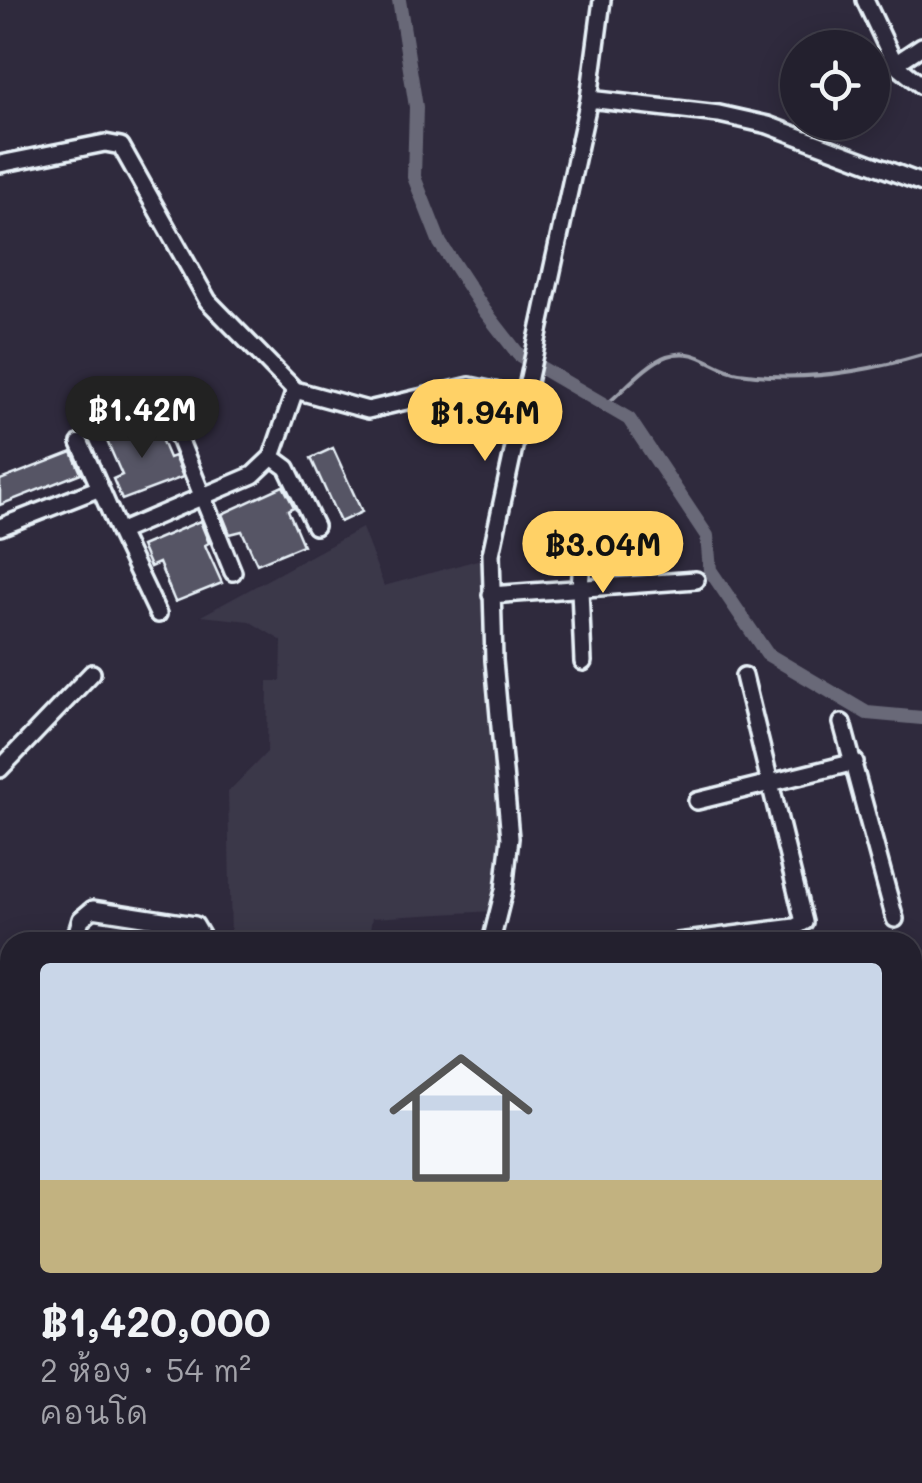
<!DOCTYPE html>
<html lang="th">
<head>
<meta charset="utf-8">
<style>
  :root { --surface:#23202e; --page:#2b2836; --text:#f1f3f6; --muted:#a3a3aa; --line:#403e4a; --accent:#ffd166 }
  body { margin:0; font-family:Mali,"Playpen Sans Thai",sans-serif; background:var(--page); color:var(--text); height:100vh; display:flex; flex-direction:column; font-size:38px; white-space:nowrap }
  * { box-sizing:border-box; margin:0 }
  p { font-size:32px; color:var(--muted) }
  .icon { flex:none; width:55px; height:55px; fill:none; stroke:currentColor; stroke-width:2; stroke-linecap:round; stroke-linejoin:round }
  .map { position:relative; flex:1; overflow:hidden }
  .side { position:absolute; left:0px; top:932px; width:922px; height:552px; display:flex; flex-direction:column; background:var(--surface); border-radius:30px 30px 0 0; box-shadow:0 5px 25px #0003,0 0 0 2px var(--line) }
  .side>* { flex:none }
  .fabs { position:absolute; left:780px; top:30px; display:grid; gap:20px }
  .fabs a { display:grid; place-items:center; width:110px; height:110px; border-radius:50%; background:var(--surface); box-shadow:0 5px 25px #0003,0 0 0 2px var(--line); font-size:50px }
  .price { position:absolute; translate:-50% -85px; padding:0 22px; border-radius:35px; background:var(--accent); color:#111; font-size:32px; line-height:65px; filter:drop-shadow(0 2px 5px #0008) }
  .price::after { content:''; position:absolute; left:50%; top:60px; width:30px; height:22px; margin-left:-15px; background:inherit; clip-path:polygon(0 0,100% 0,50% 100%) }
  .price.active { background:#222; color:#fff }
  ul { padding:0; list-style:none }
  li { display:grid; align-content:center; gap:20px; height:530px; padding:0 40px }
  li+li { border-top:2px solid var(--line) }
  li span { display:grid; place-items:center; height:310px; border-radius:10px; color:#555 }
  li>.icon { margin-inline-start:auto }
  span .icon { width:180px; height:180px; fill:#fffc; stroke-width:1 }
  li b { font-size:42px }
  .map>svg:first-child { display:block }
  .built { fill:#3b3749 }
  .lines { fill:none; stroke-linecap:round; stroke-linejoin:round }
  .stream { stroke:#9c9fab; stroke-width:4 }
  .canal { stroke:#696978; stroke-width:14 }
  .building { fill:#575565; stroke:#e8f1f8; stroke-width:2.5 }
  .minor-casing { stroke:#e8f1f8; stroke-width:22 }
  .minor { stroke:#2f2a3d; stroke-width:15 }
</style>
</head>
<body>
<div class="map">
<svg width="922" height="1483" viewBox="0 0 922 1483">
  <rect width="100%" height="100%" fill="#2f2a3d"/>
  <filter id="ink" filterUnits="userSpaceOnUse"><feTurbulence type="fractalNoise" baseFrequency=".01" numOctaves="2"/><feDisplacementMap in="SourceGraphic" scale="20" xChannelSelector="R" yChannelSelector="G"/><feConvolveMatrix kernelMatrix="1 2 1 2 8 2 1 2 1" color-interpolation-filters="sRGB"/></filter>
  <g filter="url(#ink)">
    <path class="built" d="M362 528 384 586 488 557 504 836 493 911 372 918 368 942H231L228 792 267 752 268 681H281L282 641 249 621 201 616Z"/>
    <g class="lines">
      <path class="stream" d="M607 404C624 390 647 363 667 356 698 346 712 369 739 373 799 382 865 372 922 355"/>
      <path class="canal" d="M399 0 416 107 414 177 440 243 484 310 519 355 629 419 707 536 710 570 767 654 867 713 922 718"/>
    </g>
    <path class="building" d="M153 420 169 458 174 456 183 477 122 500 113 479 122 475 107 441Z
      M333 448 362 512 340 522 311 458Z
      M72 452 81 473 0 505V480Z
      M283 486 294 507 288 510 303 545 257 564 242 531 230 534 222 514Z
      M200 521 209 543 205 545 222 583 175 602 159 563 150 567 141 546Z"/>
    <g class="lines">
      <defs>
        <path id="minor" d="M865 0 895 64 922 86
          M895 64 922 46
          M589 99 719 114 768 125 922 183
          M0 164 105 143 121 146 208 301 295 390 368 410 470 386 523 397
          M295 390 272 457 287 468 315 526
          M172 421 233 572
          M80 443 100 488
          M0 527 100 488 119 532 253 475 272 457
          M119 532 158 614
          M491 595 696 580
          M583 662 580 589 584 529
          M842 723 895 919
          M0 769 92 673
          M697 801 855 762
          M74 942 81 919 93 909 195 925 205 942
          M491 942 504 890 510 838 494 660 491 554 589 99 602 0
          M678 942 795 927 804 922 744 676
          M0 1097 10 1093
          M0 1177 10 1179
          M0 1298H10
          M0 1327 10 1360
          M45 1475 48 1483
          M503 1475 516 1477
          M573 1475 682 1483
          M705 1475 706 1483
          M196 1483 200 1475
          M286 1483 290 1475
          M775 1483 777 1475"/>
      </defs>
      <use href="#minor" class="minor-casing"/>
      <use href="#minor" class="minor"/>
    </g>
  </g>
</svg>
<div class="fabs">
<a><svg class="icon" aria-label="locate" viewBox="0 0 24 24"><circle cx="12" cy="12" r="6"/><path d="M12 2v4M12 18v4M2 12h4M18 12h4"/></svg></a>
</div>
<b class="price active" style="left:142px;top:461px">฿1.42M</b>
<b class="price" style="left:485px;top:464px">฿1.94M</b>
<b class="price" style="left:603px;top:596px">฿3.04M</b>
<section class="side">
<ul>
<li><span style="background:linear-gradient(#c9d6e8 70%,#c2b280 0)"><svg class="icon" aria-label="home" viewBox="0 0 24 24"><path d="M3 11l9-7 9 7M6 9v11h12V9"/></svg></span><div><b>฿1,420,000</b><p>2 ห้อง · 54 m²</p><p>คอนโด</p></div></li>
</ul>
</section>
</div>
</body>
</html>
